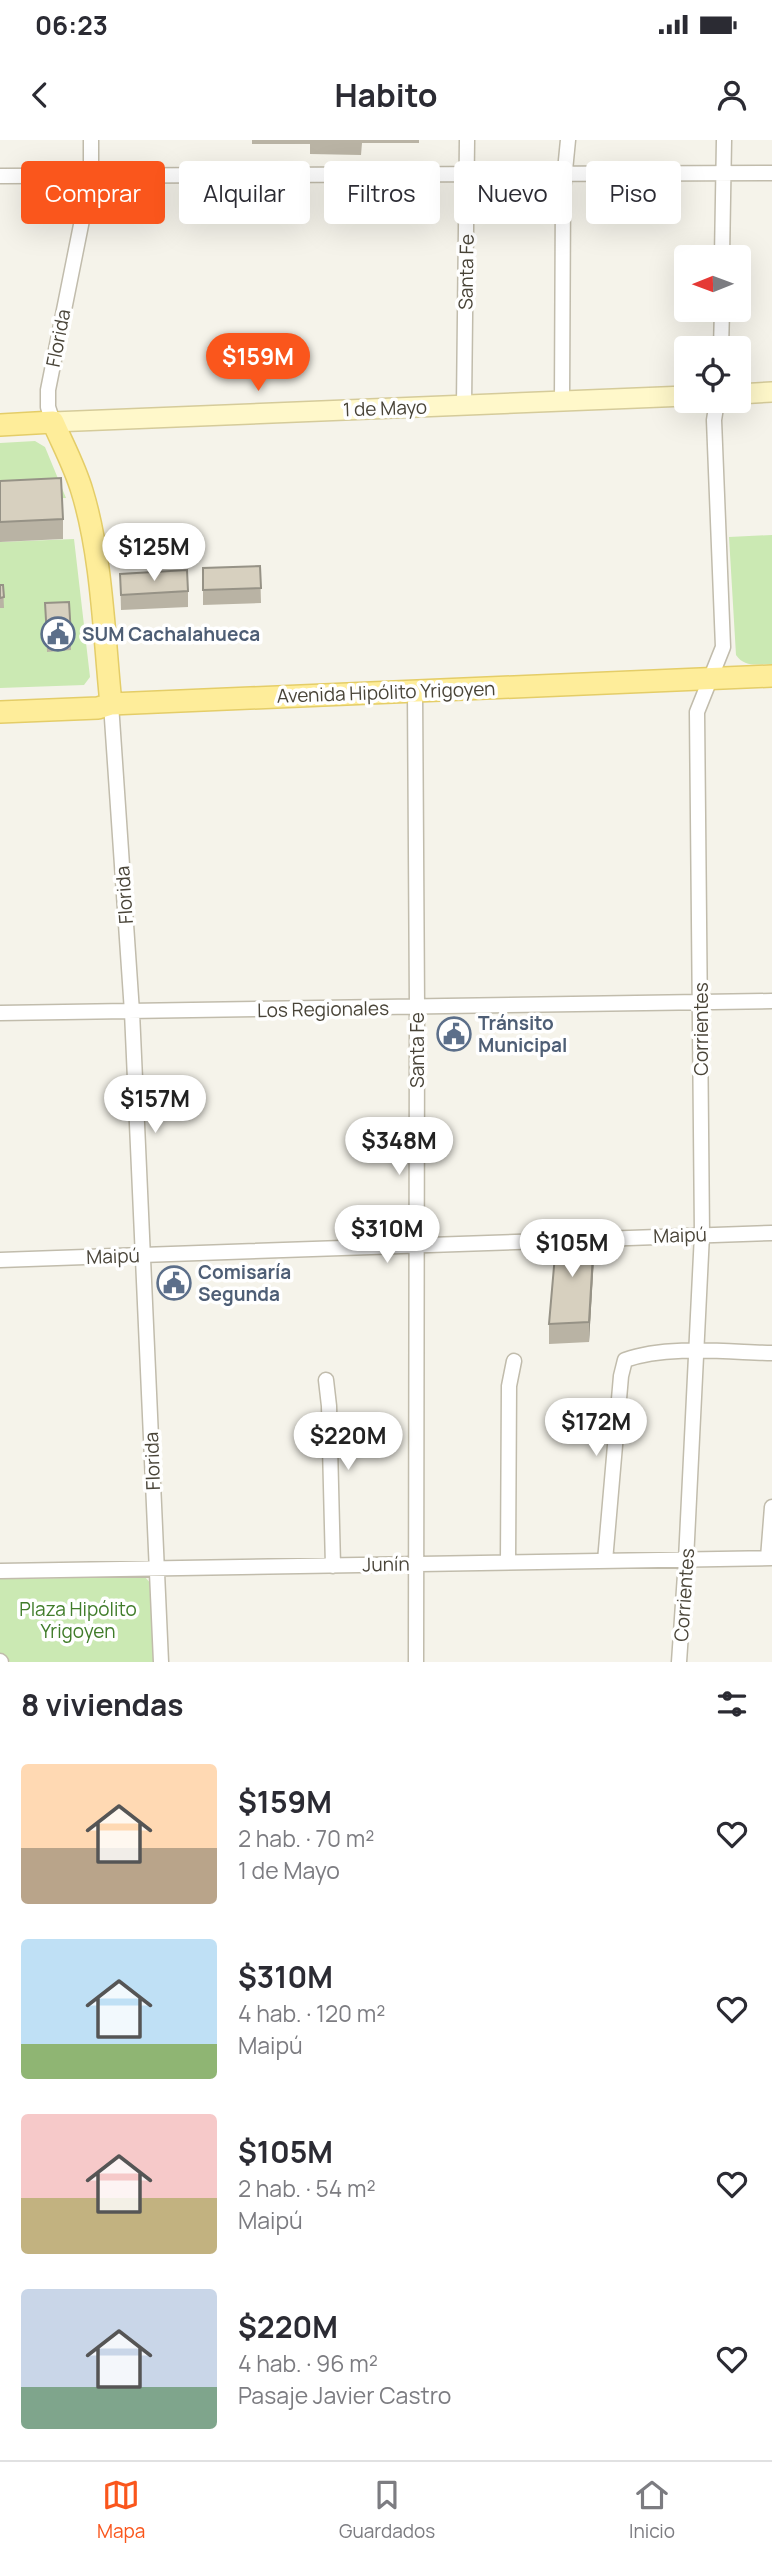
<!DOCTYPE html>
<html lang="es">
<head>
<meta charset="utf-8">
<style>
  :root { --surface:#fff; --page:#f2f2f3; --text:#2b2b33; --muted:#7c7c81; --line:#e1e1e2; --accent:#fa561c }
  body { margin:0; font-family:Manrope,sans-serif; background:var(--page); color:var(--text); height:100vh; display:flex; flex-direction:column; font-size:26px; white-space:nowrap }
  * { box-sizing:border-box; margin:0 }
  p { font-size:23px; color:var(--muted) }
  .icon { flex:none; width:38px; height:38px; fill:none; stroke:currentColor; stroke-width:2; stroke-linecap:round; stroke-linejoin:round }
  .map { position:relative; height:1522px; overflow:hidden }
  .side { display:flex; flex-direction:column; background:var(--surface); flex:1 }
  .side>* { flex:none }
  .hud { position:absolute; left:21px; top:21px; width:732px; height:63px; display:flex; gap:14px }
  .needle { width:46px; rotate:269deg }
  .tools { position:absolute; left:674px; top:105px; display:grid; gap:14px }
  .tools a { display:grid; place-items:center; width:77px; height:77px; border-radius:7px; background:var(--surface); box-shadow:0 7px 28px #0002; font-size:35px }
  .price { position:absolute; translate:-50% -60px; padding:0 16px; border-radius:24px; background:#fff; color:#222; font-size:23px; line-height:46px; filter:drop-shadow(0 2px 4px #0008) }
  .price::after { content:''; position:absolute; left:50%; top:42px; width:21px; height:16px; margin-left:-10px; background:inherit; clip-path:polygon(0 0,100% 0,50% 100%) }
  .price.current { background:var(--accent); color:#fff }
  ul { padding:0; list-style:none }
  li { display:flex; align-items:center; gap:21px; height:175px; padding:0 21px }
  li span { display:grid; place-items:center; flex:none; width:196px; height:140px; border-radius:7px; color:#555 }
  li>.icon { margin-inline-start:auto }
  span .icon { width:84px; height:84px; fill:#fffc; stroke-width:1 }
  li b { font-size:30px }
  h2 { display:flex; justify-content:space-between; align-items:center; height:84px; padding:0 21px; font-size:30px }
  .chip { padding:0 24px; border-radius:7px; background:var(--surface); box-shadow:0 7px 28px #0002; font-size:24px; line-height:63px }
  .chip.current { background:var(--accent); color:#fff }
  .status { display:flex; justify-content:space-between; align-items:center; height:49px; padding:0 35px; background:var(--surface); direction:ltr }
  .status svg { height:19px; fill:currentColor }
  header { display:flex; justify-content:space-between; align-items:center; height:91px; padding:0 21px; background:var(--surface); font-size:32px; font-weight:700 }
  .menu { display:flex; justify-content:space-around; align-items:center; height:98px; border-top:2px solid var(--line); background:var(--surface); font-size:19px; color:var(--muted) }
  .menu a { display:grid; justify-items:center; gap:4px }
  .menu .current { color:var(--accent) }
  .map>svg:first-child { display:block }
  .green { fill:#cbe9b3 }
  .lines { fill:none; stroke-linecap:round; stroke-linejoin:round }
  .street-casing { stroke:#c1bcac; stroke-width:17 }
  .secondary-casing { stroke:#d5cb9a; stroke-width:22 }
  .primary-casing { stroke:#e4cd68; stroke-width:24 }
  .street { stroke:#fff; stroke-width:14 }
  .secondary { stroke:#fff8ca; stroke-width:19 }
  .primary { stroke:#feed9a; stroke-width:21 }
  .wall { fill:#b9b3a4 }
  .shaded-wall { fill:#969286 }
  .building { fill:#d7d0bf; stroke:#969286; stroke-width:2 }
  .labels { text-anchor:middle; stroke-width:7; stroke-linejoin:round; paint-order:stroke }
  .street-label { font-size:19px; fill:#494438; stroke:#fff }
  .service-label { font-size:19px; font-weight:bold; fill:#4e5e75; stroke:#fff; text-anchor:start }
  .park-label { font-size:19px; fill:#407c2a; stroke:#fff }
</style>
</head>
<body>
<div class="status"><b>06:23</b><svg viewBox="0 0 49 12"><path d="M0 12V9h3v3zM5 12V6h3v6zM10 12V3h3v9zM15 12V0h3v12zM26 1h20v11H26zM47 4h2v5h-2z"/></svg></div>
<header><svg class="icon" aria-label="back" viewBox="0 0 24 24"><path d="M15 5l-7 7 7 7"/></svg>Habito<svg class="icon" aria-label="person" viewBox="0 0 24 24"><circle cx="12" cy="8" r="4"/><path d="M4 21q1-7 8-7t8 7"/></svg></header>
<div class="map">
<svg width="772" height="1522" viewBox="0 0 772 1522">
  <rect width="100%" height="100%" fill="#f5f3ea"/>
  <path class="green" d="M35 301 45 307 66 358 0 361V303Z
    M772 395V524C758 524 745 528 736 515L729 397Z
    M74 399 90 537 84 545 0 548V402Z
    M145 1437 152 1445 156 1522H10L0 1513V1439Z"/>
  <g class="lines">
    <defs>
      <path id="street" d="M0 36 772 33
        M722 117 724 0
        M721 208 722 170
        M562 261 563 51 568 0
        M464 265 467 0
        M53 282 48 267V250L91 35V0
        M415 551 417 868 416 1522
        M111 564 132 872 161 1522
        M0 873 772 861
        M0 1120 772 1093
        M326 1240 329 1266 333 1426
        M768 1418 772 1367
        M605 1421 621 1236 625 1220C667 1205 727 1212 772 1213
        M508 1422 509 1246 514 1221
        M0 1431 772 1418
        M0 1521 1 1522
        M679 1522 686 1420 702 1094 697 572 723 507 714 280 717 261"/>
      <path id="secondary" d="M738 254 772 252
        M53 282 686 256"/>
      <path id="primary" d="M0 285 53 282C63 305 75 327 82 351 102 416 104 496 111 564
        M0 572 98 568 111 564 772 536"/>
    </defs>
    <use href="#street" class="street-casing"/>
    <use href="#secondary" class="secondary-casing"/>
    <use href="#primary" class="primary-casing"/>
    <use href="#street" class="street"/>
    <use href="#secondary" class="secondary"/>
    <use href="#primary" class="primary"/>
  </g>
  <path class="wall" d="M252 0H419V3H362L361 15 310 14V4H252Z
    M0 341 63 379V399L0 402Z
    M260 426 261 463 203 465V428Z
    M120 434 188 451V467L121 470Z
    M0 445H3L4 468H0Z
    M45 463 71 495V510L47 512Z
    M594 1117 589 1202 549 1204V1184Z"/>
  <path class="shaded-wall" d="M594 1097V1117L589 1202V1182Z"/>
  <path class="building" d="M61 338 63 379 0 382V341Z
    M260 426 261 448 203 450V428Z
    M187 430 188 451 121 455 120 434Z
    M0 445H3L4 457 0 458Z
    M69 462 71 495 47 497 45 463Z
    M557 1092 594 1097 589 1182 549 1184Z"/>
  <defs>
    <symbol id="civic-ring" viewBox="-11 -11 22 22"><circle r="9.5" fill="#fff" stroke="#5c6f8a" stroke-width="1.5"/><path d="M-.6-6.5H3V-4.5H.6V-3L4-1V1h2V6H-6V1h2V-1L-.6-3ZM-1.2 2.5V6h2.4V2.5Z" fill="#5c6f8a"/></symbol>
  </defs>
  <g fill-rule="evenodd">
    <use href="#civic-ring" x="39" y="475" width="38" height="38"/>
    <use href="#civic-ring" x="435" y="875" width="38" height="38"/>
    <use href="#civic-ring" x="155" y="1124" width="38" height="38"/>
  </g>
  <g class="labels">
    <g class="street-label">
      <text transform="translate(466 132) rotate(-89)" y="7">Santa Fe</text>
      <text transform="translate(58 198) rotate(-79)" y="7">Florida</text>
      <text transform="translate(385 268) rotate(-2)" y="7">1 de Mayo</text>
      <text transform="translate(386 552) rotate(-2)" y="7">Avenida Hipólito Yrigoyen</text>
      <text transform="translate(124 755) rotate(-94)" y="7">Florida</text>
      <text transform="translate(323 869) rotate(-1)" y="7">Los Regionales</text>
      <text transform="translate(701 889) rotate(-90)" y="7">Corrientes</text>
      <text transform="translate(417 910) rotate(-90)" y="7">Santa Fe</text>
      <text transform="translate(680 1095) rotate(-2)" y="7">Maipú</text>
      <text transform="translate(113 1116) rotate(-2)" y="7">Maipú</text>
      <text transform="translate(152 1321) rotate(-92)" y="7">Florida</text>
      <text transform="translate(386 1424) rotate(-1)" y="7">Junín</text>
      <text transform="translate(684 1455) rotate(-86)" y="7">Corrientes</text>
    </g>
    <g class="service-label">
      <text x="82" y="501">SUM Cachalahueca</text>
      <text x="478" y="890">Tránsito<tspan x="478" dy="22">Municipal</tspan></text>
      <text x="198" y="1139">Comisaría<tspan x="198" dy="22">Segunda</tspan></text>
    </g>
    <g class="park-label">
      <text x="78" y="1476">Plaza Hipólito<tspan x="78" dy="22">Yrigoyen</tspan></text>
    </g>
  </g>
</svg>
<div class="tools">
<a><svg class="needle" viewBox="-14 -14 28 28"><path d="M0-13l5 13h-10z" fill="#e53935"/><path d="M0 13l5-13h-10z" fill="#7c7c81"/></svg></a>
<a><svg class="icon" aria-label="locate" viewBox="0 0 24 24"><circle cx="12" cy="12" r="6"/><path d="M12 2v4M12 18v4M2 12h4M18 12h4"/></svg></a>
</div>
<b class="price current" style="left:258px;top:253px">$159M</b>
<b class="price" style="left:154px;top:443px">$125M</b>
<b class="price" style="left:155px;top:995px">$157M</b>
<b class="price" style="left:399px;top:1037px">$348M</b>
<b class="price" style="left:387px;top:1125px">$310M</b>
<b class="price" style="left:572px;top:1139px">$105M</b>
<b class="price" style="left:596px;top:1318px">$172M</b>
<b class="price" style="left:348px;top:1332px">$220M</b>
<div class="hud">
<a class="chip current">Comprar</a>
<a class="chip">Alquilar</a>
<a class="chip">Filtros</a>
<a class="chip">Nuevo</a>
<a class="chip">Piso</a>
</div>
</div>
<section class="side">
<h2>8 viviendas<svg class="icon" aria-label="filters" viewBox="0 0 24 24"><path d="M4 7h16M4 17h16"/><circle cx="9" cy="7" r="2"/><circle cx="15" cy="17" r="2"/></svg></h2>
<ul>
<li><span style="background:linear-gradient(#ffd9b3 60%,#b9a48a 0)"><svg class="icon" aria-label="home" viewBox="0 0 24 24"><path d="M3 11l9-7 9 7M6 9v11h12V9"/></svg></span><div><b>$159M</b><p>2 hab. · 70 m²</p><p>1 de Mayo</p></div><svg class="icon" aria-label="heart" viewBox="0 0 24 24"><path d="M12 20l-8-8c-3-5 5-10 8-4 3-6 11-1 8 4z"/></svg></li>
<li><span style="background:linear-gradient(#bfe0f5 75%,#8fb573 0)"><svg class="icon" aria-label="home" viewBox="0 0 24 24"><path d="M3 11l9-7 9 7M6 9v11h12V9"/></svg></span><div><b>$310M</b><p>4 hab. · 120 m²</p><p>Maipú</p></div><svg class="icon" aria-label="heart" viewBox="0 0 24 24"><path d="M12 20l-8-8c-3-5 5-10 8-4 3-6 11-1 8 4z"/></svg></li>
<li><span style="background:linear-gradient(#f6c9c9 60%,#c2b280 0)"><svg class="icon" aria-label="home" viewBox="0 0 24 24"><path d="M3 11l9-7 9 7M6 9v11h12V9"/></svg></span><div><b>$105M</b><p>2 hab. · 54 m²</p><p>Maipú</p></div><svg class="icon" aria-label="heart" viewBox="0 0 24 24"><path d="M12 20l-8-8c-3-5 5-10 8-4 3-6 11-1 8 4z"/></svg></li>
<li><span style="background:linear-gradient(#c9d6e8 70%,#7fa58c 0)"><svg class="icon" aria-label="home" viewBox="0 0 24 24"><path d="M3 11l9-7 9 7M6 9v11h12V9"/></svg></span><div><b>$220M</b><p>4 hab. · 96 m²</p><p>Pasaje Javier Castro</p></div><svg class="icon" aria-label="heart" viewBox="0 0 24 24"><path d="M12 20l-8-8c-3-5 5-10 8-4 3-6 11-1 8 4z"/></svg></li>
</ul>
</section>
<nav class="menu">
<a class="current"><svg class="icon" aria-label="map" viewBox="0 0 24 24"><path d="M3 6l6-2 6 2 6-2v14l-6 2-6-2-6 2zM9 4v14M15 6v14"/></svg>Mapa</a>
<a><svg class="icon" aria-label="saved" viewBox="0 0 24 24"><path d="M7 4h10v16l-5-4-5 4z"/></svg>Guardados</a>
<a><svg class="icon" aria-label="home" viewBox="0 0 24 24"><path d="M3 11l9-7 9 7M6 9v11h12V9"/></svg>Inicio</a>
</nav>
</body>
</html>
